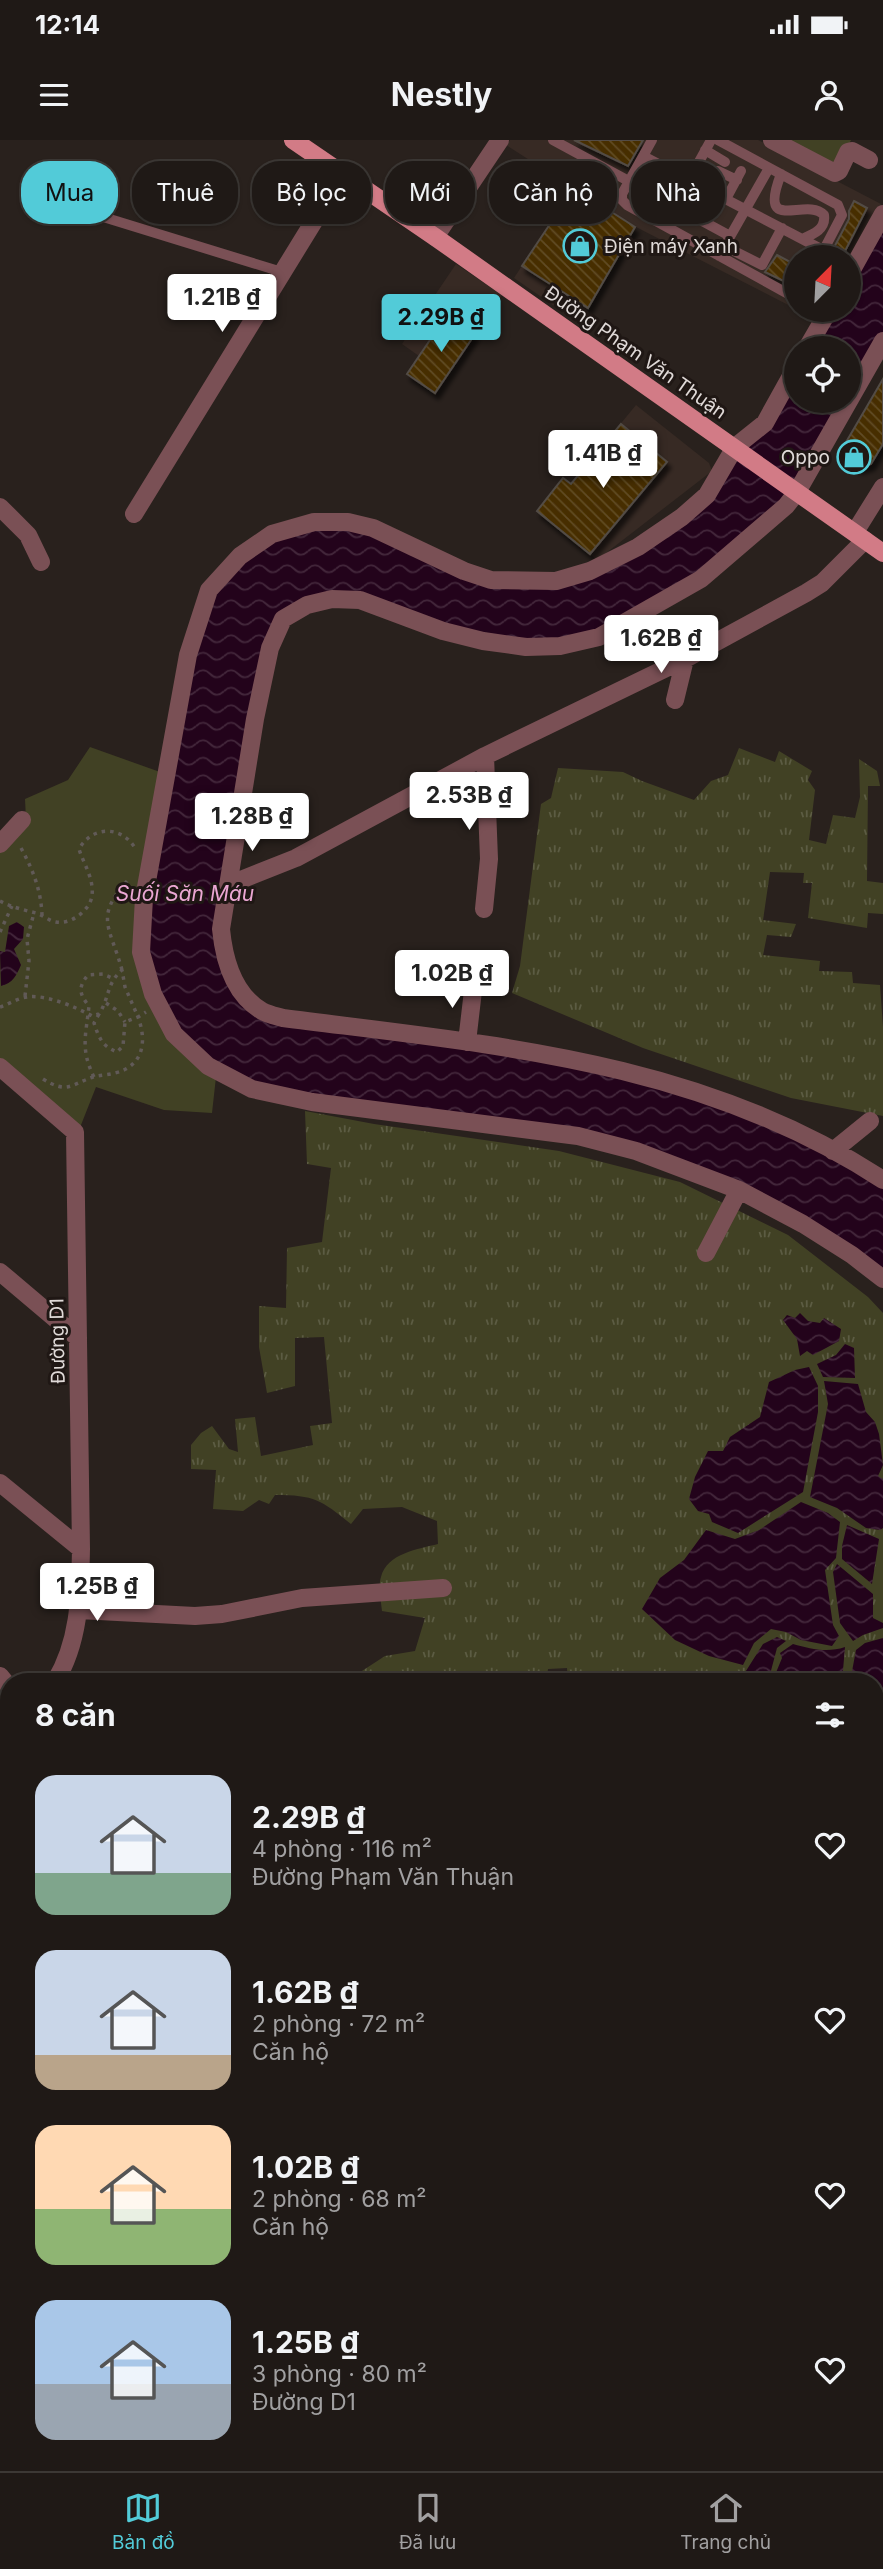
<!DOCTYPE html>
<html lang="vi">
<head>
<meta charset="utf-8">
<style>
  :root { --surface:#1f1916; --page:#2c2623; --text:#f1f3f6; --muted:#a1a0a1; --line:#3c3835; --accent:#52cbd8 }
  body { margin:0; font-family:Inter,sans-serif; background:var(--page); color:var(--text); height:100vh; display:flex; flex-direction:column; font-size:26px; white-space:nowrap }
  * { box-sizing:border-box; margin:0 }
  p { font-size:23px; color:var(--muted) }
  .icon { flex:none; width:38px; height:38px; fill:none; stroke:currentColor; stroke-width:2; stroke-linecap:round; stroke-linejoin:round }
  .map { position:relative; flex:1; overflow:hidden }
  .panel { position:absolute; left:0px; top:1533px; width:884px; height:798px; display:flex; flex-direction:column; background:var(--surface); border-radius:28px 28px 0 0; box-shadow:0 2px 5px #0004,0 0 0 2px var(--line) }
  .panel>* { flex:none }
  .banner { position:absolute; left:21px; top:21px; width:842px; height:63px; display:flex; gap:14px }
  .needle { width:46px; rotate:24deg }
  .controls { position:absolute; left:784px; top:105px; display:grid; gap:14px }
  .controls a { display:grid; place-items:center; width:77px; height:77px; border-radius:50%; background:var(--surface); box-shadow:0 2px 5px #0004,0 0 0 2px var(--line); font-size:35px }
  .price { position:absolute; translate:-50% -60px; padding:0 16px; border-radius:7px; background:#fff; color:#222; font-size:23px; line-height:46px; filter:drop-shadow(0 2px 4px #0008) }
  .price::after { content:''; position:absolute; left:50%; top:42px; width:21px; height:16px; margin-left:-10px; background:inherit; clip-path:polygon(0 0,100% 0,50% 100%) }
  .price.on { background:var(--accent); color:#111 }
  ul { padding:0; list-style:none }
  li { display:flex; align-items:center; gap:21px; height:175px; padding:0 35px }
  li span { display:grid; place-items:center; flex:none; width:196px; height:140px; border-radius:21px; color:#555 }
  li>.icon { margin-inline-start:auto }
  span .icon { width:84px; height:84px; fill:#fffc; stroke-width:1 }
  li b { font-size:30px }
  h2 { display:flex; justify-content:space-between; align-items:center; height:84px; padding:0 35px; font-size:30px }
  .chip { padding:0 24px; border-radius:28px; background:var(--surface); box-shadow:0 2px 5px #0004,0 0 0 2px var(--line); font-size:24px; line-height:63px }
  .chip.on { background:var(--accent); color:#111 }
  .status { display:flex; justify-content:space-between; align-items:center; height:49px; padding:0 35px; background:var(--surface); direction:ltr }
  .status svg { height:19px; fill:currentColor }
  header { display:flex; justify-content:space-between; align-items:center; height:91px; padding:0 35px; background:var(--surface); font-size:32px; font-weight:700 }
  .tab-bar { display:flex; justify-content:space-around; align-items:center; height:98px; border-top:2px solid var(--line); background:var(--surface); font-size:19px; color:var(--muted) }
  .tab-bar a { display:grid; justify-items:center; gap:4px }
  .tab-bar .on { color:var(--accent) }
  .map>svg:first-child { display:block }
  .built { fill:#372a24 }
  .grass { fill:url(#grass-tufts) }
  .park { fill:#414124 }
  .water { fill:url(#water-waves) }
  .building { fill:url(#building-back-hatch); stroke:#524c45; stroke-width:2; filter:url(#shadow) }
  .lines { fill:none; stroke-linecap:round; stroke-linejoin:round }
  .path { stroke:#615a57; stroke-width:3.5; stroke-dasharray:3.5 5; stroke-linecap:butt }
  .service { stroke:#7a5055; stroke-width:10 }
  .minor { stroke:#7a5055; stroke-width:18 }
  .tertiary { stroke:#7a5055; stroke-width:18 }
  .secondary { stroke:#ac6970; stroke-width:18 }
  .primary { stroke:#d27b86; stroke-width:18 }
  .labels { text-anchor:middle; stroke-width:6; stroke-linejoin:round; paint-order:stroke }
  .poi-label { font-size:19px; fill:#e0dad8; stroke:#1f1714; text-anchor:start }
  .street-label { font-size:19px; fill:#e0dad8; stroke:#1f1714 }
  .water-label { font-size:21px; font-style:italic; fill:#eba7d3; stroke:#1f1714 }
</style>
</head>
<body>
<div class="status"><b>12:14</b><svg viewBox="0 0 49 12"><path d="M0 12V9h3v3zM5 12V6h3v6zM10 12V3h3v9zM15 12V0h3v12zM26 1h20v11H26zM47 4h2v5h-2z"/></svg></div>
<header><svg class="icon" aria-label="menu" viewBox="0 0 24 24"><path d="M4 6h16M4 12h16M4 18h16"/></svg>Nestly<svg class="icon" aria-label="person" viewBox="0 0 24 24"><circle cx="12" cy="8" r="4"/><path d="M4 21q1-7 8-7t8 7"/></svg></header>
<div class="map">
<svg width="883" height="2331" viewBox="0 0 883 2331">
  <defs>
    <pattern id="grass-tufts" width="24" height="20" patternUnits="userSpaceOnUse" patternTransform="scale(1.75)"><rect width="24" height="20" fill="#414124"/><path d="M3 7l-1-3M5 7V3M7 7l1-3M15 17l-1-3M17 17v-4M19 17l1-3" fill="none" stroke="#5c5c43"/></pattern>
    <pattern id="water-waves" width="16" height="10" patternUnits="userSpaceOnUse" patternTransform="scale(1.75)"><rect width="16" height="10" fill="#23031b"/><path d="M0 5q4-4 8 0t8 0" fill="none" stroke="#43273b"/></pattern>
    <pattern id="building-back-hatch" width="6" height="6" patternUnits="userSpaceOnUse" patternTransform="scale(1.75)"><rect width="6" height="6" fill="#472e01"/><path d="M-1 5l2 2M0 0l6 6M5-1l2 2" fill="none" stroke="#614c25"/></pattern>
    <filter id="shadow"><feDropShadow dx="3.5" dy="6" stdDeviation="2" flood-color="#0009"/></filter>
  </defs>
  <rect width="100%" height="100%" fill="#29211d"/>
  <path class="built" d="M510 0H758L881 64 849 122V117H796V169L636 87 579 183 514 138 573 48 506 5Z
    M456 124 502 155 435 253 407 234 419 216 402 204Z
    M636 265 709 323 712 331 597 420 537 371 563 338 571 344Z"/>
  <path class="grass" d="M739 608 775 622 779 611 812 631 808 640 815 650 809 700 826 704 833 675 855 678 860 657 859 619 877 631 880 646H868L867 741 883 743V774L868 773 867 788 808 778 812 743H803L804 733 770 732 763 780 796 784 791 797 767 795 763 815 820 821 819 831 852 832 853 843 880 845 883 887V976L791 958 643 908 512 853 520 826 541 664 551 658 558 628 623 632 642 641 694 660 711 641 728 635Z
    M305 971 374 984 559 1011 680 1042 788 1095 868 1157 883 1173V1773L875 1795V1542H568L567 1528 548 1529 546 1542H345L385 1516 415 1511 425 1478 382 1471C381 1461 378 1446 381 1437 387 1413 419 1409 438 1404L437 1381 402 1367 363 1369 351 1384C321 1360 315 1355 275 1355L269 1364 259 1360 243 1371 213 1369 216 1330 191 1329V1305L201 1293 212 1286 229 1309 238 1312 235 1279 255 1277 261 1316 313 1305 310 1286 332 1283 324 1197 295 1198V1246L267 1253 259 1207V1166L286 1168 287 1108 322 1102 331 1028 307 1024Z
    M875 2050 883 2060V2125L875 2117Z"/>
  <path class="park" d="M772 0H851L835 33Z
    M90 607 160 632 216 937 212 973 164 970 96 947 79 990 0 922V710L26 680 25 659 68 640Z"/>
  <path class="water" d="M883 85V193L849 255V208H814L835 170H849V146Z
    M796 240V261H846L791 354 697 434 597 491 559 500H527L445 485 361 454 278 474 214 790 218 822 224 837 259 876 533 917 692 955 806 1003 883 1048V1131L687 1022 313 955 255 943 213 921 180 890 158 853 148 811 150 760 194 517 215 454 244 421 274 400 315 388 349 389 371 394 462 437 557 447 642 413 738 315Z
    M17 782 24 787 23 799 14 809 21 825C16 836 13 843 1 846L0 811 5 812 9 786Z
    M800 1173 808 1181 820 1183 824 1178 841 1189 839 1201 813 1215 807 1211 800 1216 797 1199 783 1180 787 1175 795 1178Z
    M845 1204 854 1208 855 1238 823 1237 817 1224 836 1215Z
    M809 1227 818 1246V1272L803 1352 738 1393 712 1382 709 1374 698 1371 689 1359 695 1337 708 1311H723L730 1297 760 1277 769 1242 795 1230Z
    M824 1241 858 1244 866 1272 875 1282 879 1294 883 1325 878 1336 883 1339V1388L880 1390 866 1388 837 1368 810 1357 828 1264Z
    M801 1362 828 1373 840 1382 836 1418 825 1430 833 1485 839 1496 832 1506 801 1500 786 1492 771 1489 754 1503 743 1525 709 1516 675 1500 642 1469 660 1438 684 1420 706 1390 735 1399 759 1390Z
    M847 1385 879 1399 872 1444 842 1419V1406Z
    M837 1424 873 1454V1478L883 1483V1488L863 1495 853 1501 840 1483 833 1432Z
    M777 1497 786 1501 777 1508 768 1542H739L763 1504Z
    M883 1498V1621L875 1618V1542H850L856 1510 865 1503Z
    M793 1504C811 1509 827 1513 845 1507L842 1542H777L775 1535 782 1518 780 1513Z
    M883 1814V2041L875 2031V1837Z"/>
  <path class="building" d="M574 0H643L628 26Z
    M574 48 635 87 588 168 522 126Z
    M854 61 867 68 842 117H829L849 79V71Z
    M777 115 796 125V147L765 132Z
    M447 175 475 194 435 253 407 234Z
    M883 239V304L871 324 858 328 838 316Z
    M621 284 667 322 590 414 537 371 563 338 571 344Z"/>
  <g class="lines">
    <path class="path" d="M21 708C33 730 41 750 42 775
      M0 761C11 767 24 770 36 773 43 775 49 781 56 782 71 785 90 770 92 756 94 738 84 725 79 709 92 686 121 685 135 708
      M0 792 12 766
      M122 830C110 786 93 777 130 738
      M25 856 29 821 27 799 34 773
      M106 863 118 871 125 882
      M0 867C9 864 18 858 27 857 45 854 76 867 92 876L99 874C110 857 106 844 122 830L125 847 138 877 146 872
      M94 937C80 909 86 895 89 866 79 854 78 847 88 835L103 834 112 838
      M43 939C67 954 70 945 93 937 100 935 108 935 115 933 144 926 147 901 138 877L125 882 123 906 117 912C102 906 99 898 94 883L99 874"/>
    <path class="service" d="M553 0 730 96
      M652 0 622 54V60L627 65 792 156 796 155
      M718 0 838 65 842 75 820 117
      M705 10 725 22
      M643 16 823 110
      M718 31 737 40
      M781 34C757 96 806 56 824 75 826 89 814 94 802 99
      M689 40 711 0
      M655 56 670 30
      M726 59 741 31
      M87 72 282 132
      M690 74 705 49
      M724 106 762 125 782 88
      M719 116 769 28"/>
    <path class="minor" d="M772 0 835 33 839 31 848 12 852 11 869 20
      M435 97 500 0
      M849 135 883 74
      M883 201 797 352 786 366 701 439 599 497 560 506 526 507 483 501 443 491 360 460 332 459 307 465 283 479 270 508 255 579 221 789C224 820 233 854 262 871 267 874 276 876 283 878 493 905 700 920 883 1040
      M807 208 829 170
      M796 227 765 283 735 307 707 355 682 377 638 407 590 431 556 441 491 440 464 431 373 388 348 382H314L272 394 240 416 209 450 188 515 144 758 141 812 153 854 174 894 208 926 252 949 312 962 578 996 636 1011 739 1050 803 1084 852 1115 883 1139
      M0 367 28 395 41 422
      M134 374 343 34
      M855 392 883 347
      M675 560 685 519
      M0 704 22 680
      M228 745 296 718 485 616 685 519 806 453 822 443 865 400
      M484 769 489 719 485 616
      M467 902 474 842
      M0 927 75 992 81 1409C80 1455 80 1501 55 1542
      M833 1011 870 981
      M706 1113 739 1050
      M0 1132 78 1198
      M0 1343 81 1409
      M79 1470 195 1476 222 1474 302 1458 443 1448
      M875 1817 883 1795
      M0 1963 9 1962
      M875 2042 883 2051
      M0 2273H9
      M0 2300 6 2331"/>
    <path class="tertiary" d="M0 1536 9 1547
      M389 2322 391 2331"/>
    <path class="secondary" d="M875 2278 883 2273
      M875 2308 883 2303
      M657 2331 734 2322
      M819 2331 843 2322"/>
    <path class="primary" d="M293 0 435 97 883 413"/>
  </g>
  <defs>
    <symbol id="shop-ring" viewBox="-11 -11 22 22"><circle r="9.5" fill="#1f1714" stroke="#52cbd8" stroke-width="1.5"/><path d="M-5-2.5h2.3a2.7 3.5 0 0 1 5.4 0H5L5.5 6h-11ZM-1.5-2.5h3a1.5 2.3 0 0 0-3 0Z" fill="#52cbd8"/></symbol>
  </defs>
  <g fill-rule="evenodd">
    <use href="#shop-ring" x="561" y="87" width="38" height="38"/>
    <use href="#shop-ring" x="835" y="298" width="38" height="38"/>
  </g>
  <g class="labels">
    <g class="poi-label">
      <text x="604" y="113">Điện máy Xanh</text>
      <text x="830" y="324" text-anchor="end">Oppo</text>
    </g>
    <g class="street-label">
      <text transform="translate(636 212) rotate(35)" y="7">Đường Phạm Văn Thuận</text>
      <text transform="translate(57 1201) rotate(-91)" y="7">Đường D1</text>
    </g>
    <g class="water-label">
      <text x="185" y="761">Suối Săn Máu</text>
    </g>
  </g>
</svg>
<div class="controls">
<a><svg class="needle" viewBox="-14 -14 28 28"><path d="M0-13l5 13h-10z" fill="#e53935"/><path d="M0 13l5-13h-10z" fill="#a1a0a1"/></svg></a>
<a><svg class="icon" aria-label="locate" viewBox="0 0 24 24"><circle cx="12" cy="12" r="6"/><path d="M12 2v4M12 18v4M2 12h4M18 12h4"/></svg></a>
</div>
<b class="price" style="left:222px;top:194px">1.21B ₫</b>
<b class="price on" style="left:441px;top:214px">2.29B ₫</b>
<b class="price" style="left:603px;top:350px">1.41B ₫</b>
<b class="price" style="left:661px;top:535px">1.62B ₫</b>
<b class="price" style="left:469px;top:692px">2.53B ₫</b>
<b class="price" style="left:252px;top:713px">1.28B ₫</b>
<b class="price" style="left:452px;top:870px">1.02B ₫</b>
<b class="price" style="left:97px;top:1483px">1.25B ₫</b>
<div class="banner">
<a class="chip on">Mua</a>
<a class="chip">Thuê</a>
<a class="chip">Bộ lọc</a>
<a class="chip">Mới</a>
<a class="chip">Căn hộ</a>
<a class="chip">Nhà</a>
</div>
<section class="panel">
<h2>8 căn<svg class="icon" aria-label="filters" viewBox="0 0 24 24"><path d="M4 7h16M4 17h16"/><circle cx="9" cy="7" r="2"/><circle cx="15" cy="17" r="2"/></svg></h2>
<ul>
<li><span style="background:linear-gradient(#c9d6e8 70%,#7fa58c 0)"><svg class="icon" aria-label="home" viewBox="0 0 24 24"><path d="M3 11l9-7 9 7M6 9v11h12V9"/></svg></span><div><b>2.29B ₫</b><p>4 phòng · 116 m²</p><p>Đường Phạm Văn Thuận</p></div><svg class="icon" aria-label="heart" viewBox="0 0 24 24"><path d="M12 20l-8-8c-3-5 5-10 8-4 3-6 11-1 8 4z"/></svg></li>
<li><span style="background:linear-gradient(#c9d6e8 75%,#b9a48a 0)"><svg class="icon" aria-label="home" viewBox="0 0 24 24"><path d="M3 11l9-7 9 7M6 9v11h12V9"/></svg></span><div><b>1.62B ₫</b><p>2 phòng · 72 m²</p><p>Căn hộ</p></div><svg class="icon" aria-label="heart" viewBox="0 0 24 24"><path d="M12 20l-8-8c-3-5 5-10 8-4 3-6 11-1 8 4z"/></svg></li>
<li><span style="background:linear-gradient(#ffd9b3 60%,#8fb573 0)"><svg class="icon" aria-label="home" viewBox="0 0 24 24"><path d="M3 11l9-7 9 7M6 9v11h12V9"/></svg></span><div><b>1.02B ₫</b><p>2 phòng · 68 m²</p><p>Căn hộ</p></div><svg class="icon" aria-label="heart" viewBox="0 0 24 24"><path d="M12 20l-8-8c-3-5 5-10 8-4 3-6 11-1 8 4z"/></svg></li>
<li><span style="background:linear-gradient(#a9c7e8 60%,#9aa5b1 0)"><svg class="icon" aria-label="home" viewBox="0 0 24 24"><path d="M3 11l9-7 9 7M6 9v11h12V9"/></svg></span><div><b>1.25B ₫</b><p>3 phòng · 80 m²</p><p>Đường D1</p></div><svg class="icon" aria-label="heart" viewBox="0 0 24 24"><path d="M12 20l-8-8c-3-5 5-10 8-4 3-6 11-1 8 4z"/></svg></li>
</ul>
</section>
</div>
<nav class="tab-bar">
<a class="on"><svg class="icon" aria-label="map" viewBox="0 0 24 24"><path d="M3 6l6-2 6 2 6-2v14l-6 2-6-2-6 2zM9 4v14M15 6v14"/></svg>Bản đồ</a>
<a><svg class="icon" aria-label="saved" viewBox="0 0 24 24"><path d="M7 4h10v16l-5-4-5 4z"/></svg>Đã lưu</a>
<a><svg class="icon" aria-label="home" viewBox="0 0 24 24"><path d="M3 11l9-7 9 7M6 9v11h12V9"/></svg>Trang chủ</a>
</nav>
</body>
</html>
